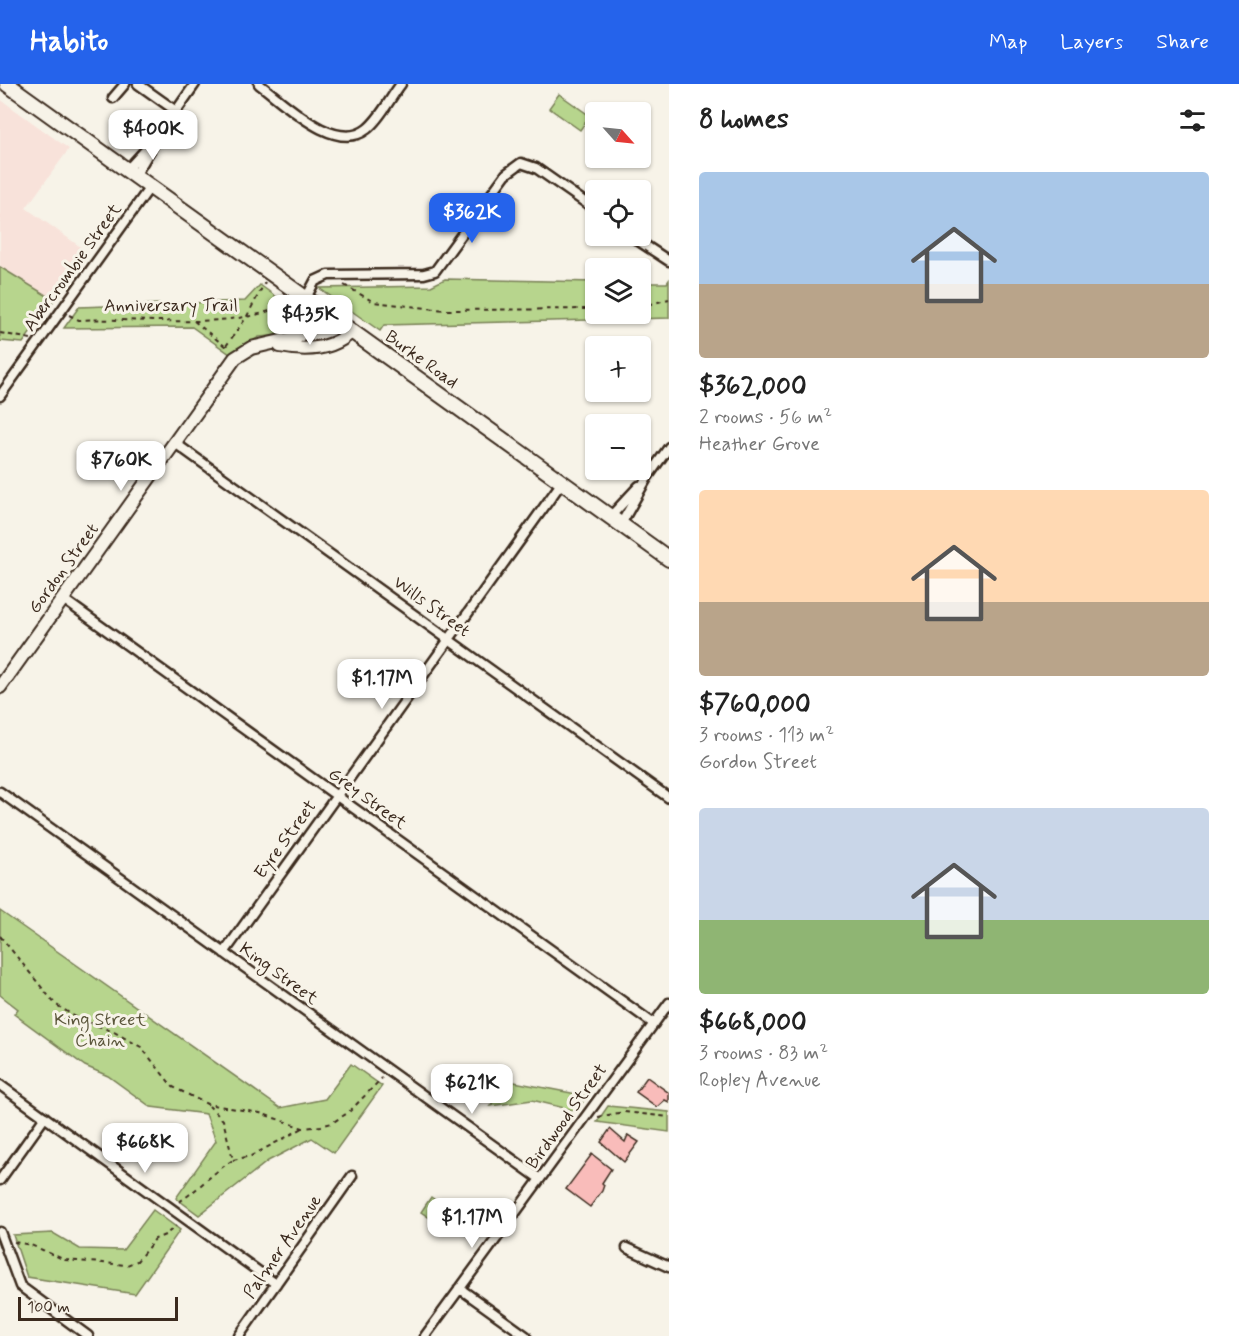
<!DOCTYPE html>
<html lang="en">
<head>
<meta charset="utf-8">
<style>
  :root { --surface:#fff; --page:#f6f6f6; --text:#222; --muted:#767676; --accent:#2563eb }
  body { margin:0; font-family:Mynerve,sans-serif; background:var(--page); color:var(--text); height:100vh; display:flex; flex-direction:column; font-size:22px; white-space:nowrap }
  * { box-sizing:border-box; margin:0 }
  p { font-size:20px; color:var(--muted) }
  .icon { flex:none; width:33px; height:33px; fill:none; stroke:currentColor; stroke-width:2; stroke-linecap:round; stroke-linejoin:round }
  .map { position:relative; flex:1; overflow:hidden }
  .side { display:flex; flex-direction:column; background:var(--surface); width:570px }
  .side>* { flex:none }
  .needle { width:39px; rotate:117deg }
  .fabs { position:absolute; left:585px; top:18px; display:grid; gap:12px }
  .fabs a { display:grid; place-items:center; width:66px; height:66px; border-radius:6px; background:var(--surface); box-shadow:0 2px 4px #0004; font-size:30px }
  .scale { position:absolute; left:18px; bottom:15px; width:160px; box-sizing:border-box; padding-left:6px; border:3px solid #3b2a1e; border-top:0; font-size:16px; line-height:21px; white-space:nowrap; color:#3b2a1e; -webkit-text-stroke:4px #f7f3e8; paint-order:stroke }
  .price { position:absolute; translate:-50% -51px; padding:0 14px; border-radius:12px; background:#fff; color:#222; font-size:20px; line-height:39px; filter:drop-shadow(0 2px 3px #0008) }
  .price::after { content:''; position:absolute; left:50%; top:36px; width:18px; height:14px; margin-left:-9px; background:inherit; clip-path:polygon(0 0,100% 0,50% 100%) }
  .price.active { background:var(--accent); color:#fff }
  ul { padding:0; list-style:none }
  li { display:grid; align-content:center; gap:12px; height:318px; padding:0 30px }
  li span { display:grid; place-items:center; height:186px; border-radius:6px; color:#555 }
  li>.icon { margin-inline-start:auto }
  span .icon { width:108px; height:108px; fill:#fffc; stroke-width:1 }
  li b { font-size:26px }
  h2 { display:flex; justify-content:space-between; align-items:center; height:72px; padding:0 30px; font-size:26px }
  header { display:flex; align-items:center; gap:36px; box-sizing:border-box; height:84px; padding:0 30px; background:var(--accent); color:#fff }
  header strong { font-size:28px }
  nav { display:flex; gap:33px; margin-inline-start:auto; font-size:21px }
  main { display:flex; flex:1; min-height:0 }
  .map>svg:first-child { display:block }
  .built { fill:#f8e2da }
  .green { fill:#b7d58d; stroke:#798056; stroke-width:1.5 }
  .building { fill:#f9bcba; stroke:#3b2a1e; stroke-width:1.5 }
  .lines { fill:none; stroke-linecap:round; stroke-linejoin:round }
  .street-casing { stroke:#3b2a1e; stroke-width:13 }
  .secondary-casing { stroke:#3b2a1e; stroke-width:16 }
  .primary-casing { stroke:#3b2a1e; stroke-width:18 }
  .path { stroke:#3b2a1e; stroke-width:2; stroke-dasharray:4.5 4.5; stroke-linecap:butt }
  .street { stroke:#f7f3e8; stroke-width:8 }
  .secondary { stroke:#f7f3e8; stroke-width:12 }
  .primary { stroke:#f7f3e8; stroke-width:14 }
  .labels { text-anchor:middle; stroke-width:6; stroke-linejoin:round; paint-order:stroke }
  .street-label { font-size:18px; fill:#3b2a1e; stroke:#f7f3e8 }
  .park-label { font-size:18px; fill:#5a553a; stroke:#f7f3e8 }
</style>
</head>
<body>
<header>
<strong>Habito</strong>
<nav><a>Map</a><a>Layers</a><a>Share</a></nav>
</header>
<main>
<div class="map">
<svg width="669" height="1252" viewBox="0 0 669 1252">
  <rect width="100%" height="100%" fill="#f7f3e8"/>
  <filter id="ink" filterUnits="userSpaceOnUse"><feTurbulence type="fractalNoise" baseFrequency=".0167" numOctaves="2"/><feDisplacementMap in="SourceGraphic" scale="12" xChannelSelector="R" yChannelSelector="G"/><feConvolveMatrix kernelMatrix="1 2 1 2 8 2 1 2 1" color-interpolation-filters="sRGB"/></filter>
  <g filter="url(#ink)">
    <path class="built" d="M0 15 69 65 26 124 89 169 54 216 0 183Z"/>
    <path class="green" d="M559 10 590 32 580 46 549 24Z
      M0 183 54 216 23 259 0 257Z
      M445 195 595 198 596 230H640L641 199H667L669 196V234L384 241 380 247 319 204 431 202Z
      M260 201 307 235 295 250 259 253 230 270 192 243 64 244 79 223 245 217Z
      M0 827 280 1024 325 1015 351 980 382 1002 334 1069 312 1054 268 1077 199 1131 176 1114 216 1057 206 1030 151 1023 108 992 85 982 14 930 18 925 0 911Z
      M509 997 587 1012 576 1027 532 1016 490 1022Z
      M608 1022 669 1028V1048L597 1038Z
      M431 1113 462 1135 452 1149 421 1128Z
      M153 1126 180 1146 135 1210 27 1193 13 1151 53 1149 80 1165 123 1166Z"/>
    <path class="building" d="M647 993 669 1009V1018L665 1016 657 1023 636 1008Z
      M610 1045 625 1058 628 1051 639 1058 624 1078 601 1058Z
      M592 1070 611 1085 602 1099 604 1101 602 1107 590 1123 566 1105Z"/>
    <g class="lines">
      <defs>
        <path id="street" d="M138 0 176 27
          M259 0C285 19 335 70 367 45 381 34 390 14 401 0
          M113 14 125 0
          M127 86 160 50 195 0
          M135 92 152 63
          M631 152 669 177
          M306 214 315 197 328 191 424 190 435 187 506 90 521 79 536 84 596 126
          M0 312 150 103
          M175 359 669 714
          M610 433 639 402
          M621 440 647 394 669 363
          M63 515 654 940
          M0 708 540 1095
          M224 869 562 398
          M0 1001 276 1200
          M0 1096 45 1033
          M0 1148 20 1202 88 1252
          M627 1164 669 1183
          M459 1204 526 1252
          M239 1252 352 1092
          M425 1252 669 919"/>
        <path id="secondary" d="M280 262C305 267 333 266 352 247
          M0 603 235 274 251 264 298 253 321 225"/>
        <path id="primary" d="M7 0 669 475"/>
      </defs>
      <use href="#street" class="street-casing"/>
      <use href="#secondary" class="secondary-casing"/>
      <use href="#primary" class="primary-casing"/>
      <path class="path" d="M344 201 374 218 444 226 596 225
        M640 223 669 215
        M69 231 79 236C125 233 259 249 288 215
        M194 237 226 263
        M0 249 31 255
        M226 262 246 234 265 198
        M0 852 55 920 77 934 114 948 141 963 173 1003 207 1020 260 1029 303 1044 321 1042 332 1039 349 1028 382 994
        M598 1033 624 1028 669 1033
        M233 1076 251 1072 303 1044
        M179 1118C199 1105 213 1088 233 1076L223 1036 209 1022
        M14 1158 31 1161 65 1176 127 1181 137 1177 155 1155 165 1151 176 1142"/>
      <use href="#street" class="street"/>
      <use href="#secondary" class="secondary"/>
      <use href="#primary" class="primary"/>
    </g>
  </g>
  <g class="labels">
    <g class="street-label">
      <text transform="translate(72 183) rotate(-54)" y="6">Abercrombie Street</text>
      <text x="171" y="227">Anniversary Trail</text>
      <text transform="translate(422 275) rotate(36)" y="6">Burke Road</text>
      <text transform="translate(63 484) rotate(-54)" y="6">Gordon Street</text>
      <text transform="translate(432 522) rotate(36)" y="6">Wills Street</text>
      <text transform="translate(368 714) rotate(36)" y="6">Grey Street</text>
      <text transform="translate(285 755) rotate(-54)" y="6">Eyre Street</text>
      <text transform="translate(279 889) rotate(36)" y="6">King Street</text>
      <text transform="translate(566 1032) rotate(-54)" y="6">Birdwood Street</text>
      <text transform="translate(282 1162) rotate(-55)" y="6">Palmer Avenue</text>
    </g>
    <g class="park-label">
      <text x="100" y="941">King Street<tspan x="100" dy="21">Chain</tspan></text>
    </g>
  </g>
</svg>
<div class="fabs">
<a><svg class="needle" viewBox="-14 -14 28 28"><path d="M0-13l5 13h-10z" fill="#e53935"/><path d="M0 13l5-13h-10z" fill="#767676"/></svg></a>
<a><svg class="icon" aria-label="locate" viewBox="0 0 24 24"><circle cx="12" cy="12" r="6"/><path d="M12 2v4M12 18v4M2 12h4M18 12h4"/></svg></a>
<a><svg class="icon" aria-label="layers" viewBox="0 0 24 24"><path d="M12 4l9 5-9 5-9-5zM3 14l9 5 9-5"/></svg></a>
<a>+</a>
<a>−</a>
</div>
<div class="scale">100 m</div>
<b class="price" style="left:153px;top:77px">$400K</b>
<b class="price active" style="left:472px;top:160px">$362K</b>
<b class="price" style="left:310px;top:262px">$435K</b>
<b class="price" style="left:121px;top:408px">$760K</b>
<b class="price" style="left:382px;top:626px">$1.17M</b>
<b class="price" style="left:472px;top:1031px">$621K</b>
<b class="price" style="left:145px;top:1090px">$668K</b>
<b class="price" style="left:472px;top:1165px">$1.17M</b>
</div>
<section class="side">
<h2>8 homes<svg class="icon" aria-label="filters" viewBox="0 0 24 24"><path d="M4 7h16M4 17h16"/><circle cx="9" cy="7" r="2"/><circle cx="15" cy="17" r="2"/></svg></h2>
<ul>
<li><span style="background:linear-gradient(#a9c7e8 60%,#b9a48a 0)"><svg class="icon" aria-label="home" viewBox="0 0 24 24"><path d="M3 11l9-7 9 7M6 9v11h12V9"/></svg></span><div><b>$362,000</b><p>2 rooms · 56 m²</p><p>Heather Grove</p></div></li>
<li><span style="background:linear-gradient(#ffd9b3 60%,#b9a48a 0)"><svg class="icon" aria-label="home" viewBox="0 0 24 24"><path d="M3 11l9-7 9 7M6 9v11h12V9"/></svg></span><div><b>$760,000</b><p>3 rooms · 113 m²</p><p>Gordon Street</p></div></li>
<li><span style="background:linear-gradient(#c9d6e8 60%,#8fb573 0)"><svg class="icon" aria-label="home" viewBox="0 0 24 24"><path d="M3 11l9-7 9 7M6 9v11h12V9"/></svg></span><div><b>$668,000</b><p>3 rooms · 83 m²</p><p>Ropley Avenue</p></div></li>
</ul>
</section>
</main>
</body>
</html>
